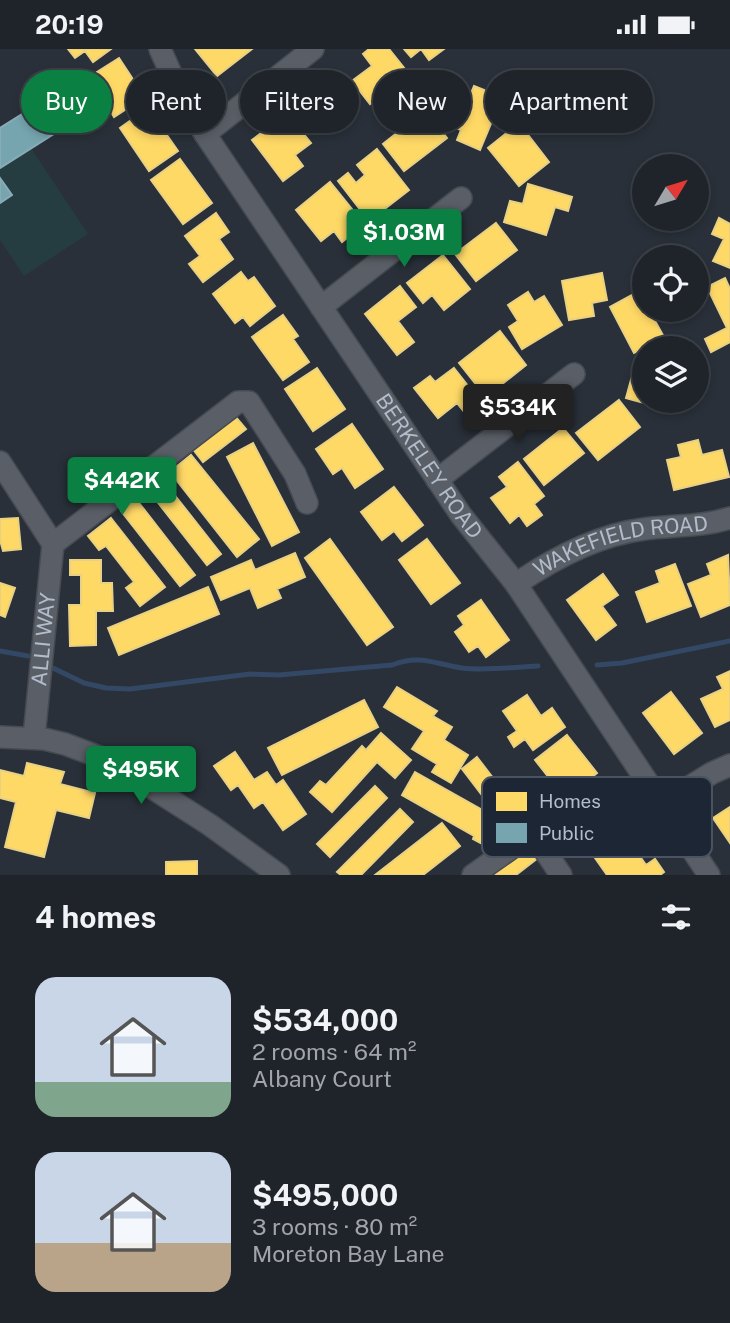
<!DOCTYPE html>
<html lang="en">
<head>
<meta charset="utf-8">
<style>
  :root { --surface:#1f242b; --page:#2c3037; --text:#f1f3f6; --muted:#a1a4a9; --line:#3c4147; --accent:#0b8043 }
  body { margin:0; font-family:"Public Sans",sans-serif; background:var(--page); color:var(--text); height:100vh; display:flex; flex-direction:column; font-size:26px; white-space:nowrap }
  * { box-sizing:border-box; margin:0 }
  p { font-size:23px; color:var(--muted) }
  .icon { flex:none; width:38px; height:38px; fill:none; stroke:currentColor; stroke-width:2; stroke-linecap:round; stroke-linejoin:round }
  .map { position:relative; height:826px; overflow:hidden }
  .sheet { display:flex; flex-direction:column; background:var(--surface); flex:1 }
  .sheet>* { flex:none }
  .guide { position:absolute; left:21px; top:21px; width:690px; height:63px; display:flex; gap:14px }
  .needle { width:46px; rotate:52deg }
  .buttons { position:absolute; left:632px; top:105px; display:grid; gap:14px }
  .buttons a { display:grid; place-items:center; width:77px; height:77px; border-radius:50%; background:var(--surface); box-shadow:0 4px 10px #0003,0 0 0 2px var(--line); font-size:35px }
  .price { position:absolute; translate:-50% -60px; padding:0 16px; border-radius:7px; background:var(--accent); color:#fff; font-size:23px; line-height:46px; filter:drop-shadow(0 2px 4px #0008) }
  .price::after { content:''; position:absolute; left:50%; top:42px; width:21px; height:16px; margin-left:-10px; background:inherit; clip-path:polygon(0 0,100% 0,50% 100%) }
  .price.selected { background:#222; color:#fff }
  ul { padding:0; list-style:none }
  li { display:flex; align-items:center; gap:21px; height:175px; padding:0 35px }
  li span { display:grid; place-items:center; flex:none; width:196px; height:140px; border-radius:21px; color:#555 }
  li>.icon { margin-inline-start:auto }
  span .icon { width:84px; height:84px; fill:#fffc; stroke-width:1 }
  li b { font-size:30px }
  h2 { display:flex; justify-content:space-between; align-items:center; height:84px; padding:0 35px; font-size:30px }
  .pill { padding:0 24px; border-radius:32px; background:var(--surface); box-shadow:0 4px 10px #0003,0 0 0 2px var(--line); font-size:24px; line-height:63px }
  .pill.selected { background:var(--accent); color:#fff }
  .status { display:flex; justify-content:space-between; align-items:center; height:49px; padding:0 35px; background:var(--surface); direction:ltr }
  .status svg { height:19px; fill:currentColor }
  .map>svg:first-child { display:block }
  .green { fill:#253c40 }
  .homes { fill:#ffd966; stroke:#e8d084; stroke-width:2 }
  .public { fill:#76a5af; stroke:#88acb7; stroke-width:2 }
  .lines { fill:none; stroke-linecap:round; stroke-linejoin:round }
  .stream { stroke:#334864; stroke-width:5 }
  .minor-casing { stroke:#464b52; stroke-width:24 }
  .minor { stroke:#5a5f67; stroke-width:21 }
  .labels { text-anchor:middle; stroke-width:7; stroke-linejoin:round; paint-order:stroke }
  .street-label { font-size:21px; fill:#b3bccb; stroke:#1c2635 }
  .key { fill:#1c2635; stroke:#495362; stroke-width:2 }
  .key-label { font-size:19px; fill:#b3bccb }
</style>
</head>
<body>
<div class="status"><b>20:19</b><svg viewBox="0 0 49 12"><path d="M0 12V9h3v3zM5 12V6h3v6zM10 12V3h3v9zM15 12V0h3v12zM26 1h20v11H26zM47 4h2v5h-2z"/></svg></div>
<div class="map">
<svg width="730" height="826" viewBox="0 0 730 826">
  <rect width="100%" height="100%" fill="#293039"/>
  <path class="green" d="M31 99 88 185 24 227 0 191V154L11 146 0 129V119Z"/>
  <path class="homes" d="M68 0H111L93 13 85 2 75 9Z
    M195 0H252L217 27Z
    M369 0H389L409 25 370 55 352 32 372 17 363 5Z
    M404 0H444L429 11 421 0 411 8Z
    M119 9 138 38 128 45 134 55 114 68 107 56 96 63 84 43 103 31 97 23Z
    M335 31 358 60 330 82 323 73 314 80 298 60Z
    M474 37 502 48 480 101 457 91 461 81 445 74 456 44 469 49Z
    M148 59 178 102 149 122 120 79Z
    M426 61 447 89 404 122 383 95Z
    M287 64 311 94 295 106 303 117 283 132 252 91Z
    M519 74 549 113 519 137 488 99Z
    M377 100 409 141 369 172 338 132 348 124 356 134 365 126 357 116Z
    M180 110 212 154 183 175 151 131Z
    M330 133 364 175 342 193 334 182 321 192 296 161Z
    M528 135 572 148 568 162 555 158 546 186 504 173 510 152 523 155Z
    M216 164 229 183 219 190 233 210 203 233 189 215 200 207 185 187Z
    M719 169 730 175V219L713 212 724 190 712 185Z
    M496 174 517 201 476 232 455 205Z
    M443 206 470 240 444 261 432 246 423 254 407 234Z
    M241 223 248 232 254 228 275 257 250 277 243 268 235 274 213 245Z
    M602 224 607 251 592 254 594 267 569 271 562 232Z
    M725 229 730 240V293L711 303 705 290 727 279 707 238Z
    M400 237 416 258 398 272 414 293 397 306 365 265Z
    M639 242 644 251V261H649L664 288 634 304 610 258Z
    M528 243 534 253 544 247 562 276 522 300 509 278 518 272 508 256Z
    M283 266 298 287 293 290 309 313 283 331 252 288Z
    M500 282 526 316 486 348 459 314Z
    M635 316 644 319V352H664L662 359 626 349Z
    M317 319 345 360 313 382 285 340Z
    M454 319 480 352 465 364 457 354 438 369 414 339 430 327 435 333Z
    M619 351 640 378 598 411 576 384Z
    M234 366 246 380 203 413 192 399Z
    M352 375 383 420 355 439 342 419 333 425 316 400Z
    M563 379 584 404 544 436 524 410Z
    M698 391 702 406 722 401 729 428 674 441 667 411 681 408 678 396Z
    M253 394 299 483 272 497 227 408Z
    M191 406 259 490 237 508 170 423Z
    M518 413 544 447 534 455 542 466 527 477 519 466 510 474 491 449 507 438 499 428Z
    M162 430 221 505 207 516 148 441Z
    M394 438 423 476 402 492 394 482 382 491 361 463Z
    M136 450 195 526 180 537 121 462Z
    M18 469 21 500 3 502 0 491V470Z
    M111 469 165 538 140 557 126 539 134 533 106 497 99 501 88 487Z
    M330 490 393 578 367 596 305 509Z
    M427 490 460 534 431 555 399 511Z
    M295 504 305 528 277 540 281 549 258 559 250 539 221 551 211 528 251 511 255 521Z
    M728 506 730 556 701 568 688 535 711 526 707 515Z
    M70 511H101V534H112L113 562H96V596L70 597 69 556H81V526H70Z
    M675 515 691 557 647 573 636 543 660 534 656 522Z
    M603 525 618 546 602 557 616 576 596 591 567 551Z
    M0 534 15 539 5 568 0 566Z
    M208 538 219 565 119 606 108 579Z
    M481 551 509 591 486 608 478 597 469 603 455 583 464 576 458 567Z
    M730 622V671L715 678 701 650 723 640 717 628Z
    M397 638 437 662 433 667 452 678 444 691 468 706 451 734 432 723 437 715 412 700 424 682 384 658Z
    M671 643 702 684 674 705 643 664Z
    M527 646 541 667 552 659 565 678 533 701 525 690 514 698 508 688 517 682 503 662Z
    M364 651 378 678 282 726 268 699Z
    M381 684 411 711 395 729 377 713 332 763 310 743 320 732 326 736 362 697 366 701Z
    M567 686 597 724 565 749 535 711Z
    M235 703 254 731 267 723 276 736 283 731 306 765 283 781 263 753 254 759 238 736 231 741 214 717Z
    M477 708 503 742 488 754 462 720Z
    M27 714 64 723 60 735 95 744 89 769 56 761 44 808 5 798 16 753 0 749V721L24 727Z
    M415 723 500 771 486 797 473 790 474 787 402 746Z
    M375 737 387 749 330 808 317 795Z
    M730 758V794L713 769Z
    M400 760 413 773 361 826H341L337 823Z
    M442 774 460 797 423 826H375Z
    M634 780 648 800 639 806 646 816 655 810 664 823 660 826H607L595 809Z
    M531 791 543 805 516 826H496L492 821Z
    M197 812V826H166V813Z"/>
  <path class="public" d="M38 55 57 83 0 119V79Z
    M0 129 12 146 0 154Z"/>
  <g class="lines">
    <path class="stream" d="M0 602 28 607
      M597 616 622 614 730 592
      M53 619 84 634 106 639 130 640 250 625 279 626 392 616C420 605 435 615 462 619 486 622 513 618 538 617"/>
    <defs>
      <g id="minor">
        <path id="s1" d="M160 0 177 38 205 85 461 466 516 535 709 826"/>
        <path d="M205 85 313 0"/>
        <path d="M321 258 461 149"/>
        <path d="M0 413 53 495"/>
        <path d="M437 431 574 325"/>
        <path id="s2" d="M516 535C554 509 597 486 644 480 673 476 702 478 730 469"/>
        <path d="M0 688 44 690 65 695 110 712 210 776 279 826"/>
        <path id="s3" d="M34 688 53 495 238 353H249L295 425 307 454"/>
        <path d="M662 755 712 724 730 716"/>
        <path d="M473 826 533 784 561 826"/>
      </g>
    </defs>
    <use href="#minor" class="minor-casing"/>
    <use href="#minor" class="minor"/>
  </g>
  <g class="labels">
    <g class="street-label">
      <text dy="7" stroke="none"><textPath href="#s1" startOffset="497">BERKELEY ROAD</textPath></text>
      <text dy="7" stroke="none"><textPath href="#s2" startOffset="114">WAKEFIELD ROAD</textPath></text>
      <text dy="7" stroke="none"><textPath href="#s3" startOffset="98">ALLI WAY</textPath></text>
    </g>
  </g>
  <rect x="482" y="728" width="230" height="80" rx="10" class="key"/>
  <rect x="496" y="743" width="31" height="19" fill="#ffd966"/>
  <rect x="496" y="774" width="31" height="20" fill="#76a5af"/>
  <g class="key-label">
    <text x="539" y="759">Homes</text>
    <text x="539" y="791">Public</text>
  </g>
</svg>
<div class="buttons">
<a><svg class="needle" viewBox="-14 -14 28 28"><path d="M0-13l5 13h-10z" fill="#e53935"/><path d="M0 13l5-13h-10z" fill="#a1a4a9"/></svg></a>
<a><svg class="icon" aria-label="locate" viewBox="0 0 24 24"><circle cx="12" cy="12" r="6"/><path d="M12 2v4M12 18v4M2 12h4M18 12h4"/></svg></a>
<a><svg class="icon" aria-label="layers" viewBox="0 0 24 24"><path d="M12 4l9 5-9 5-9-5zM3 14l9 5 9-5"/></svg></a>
</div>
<b class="price" style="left:404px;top:220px">$1.03M</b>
<b class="price selected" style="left:518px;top:395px">$534K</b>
<b class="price" style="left:122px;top:468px">$442K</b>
<b class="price" style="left:141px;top:757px">$495K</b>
<div class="guide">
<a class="pill selected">Buy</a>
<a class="pill">Rent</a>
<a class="pill">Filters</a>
<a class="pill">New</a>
<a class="pill">Apartment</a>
</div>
</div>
<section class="sheet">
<h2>4 homes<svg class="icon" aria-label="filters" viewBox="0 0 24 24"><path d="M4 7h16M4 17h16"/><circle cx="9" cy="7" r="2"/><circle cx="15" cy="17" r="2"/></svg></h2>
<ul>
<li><span style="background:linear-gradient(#c9d6e8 75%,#7fa58c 0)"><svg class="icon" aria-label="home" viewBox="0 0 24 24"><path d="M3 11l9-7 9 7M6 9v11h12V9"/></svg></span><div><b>$534,000</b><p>2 rooms · 64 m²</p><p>Albany Court</p></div></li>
<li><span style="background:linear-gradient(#c9d6e8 65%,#b9a48a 0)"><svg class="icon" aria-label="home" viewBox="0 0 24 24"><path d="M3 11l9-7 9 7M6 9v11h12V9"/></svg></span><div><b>$495,000</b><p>3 rooms · 80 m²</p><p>Moreton Bay Lane</p></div></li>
</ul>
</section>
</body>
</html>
